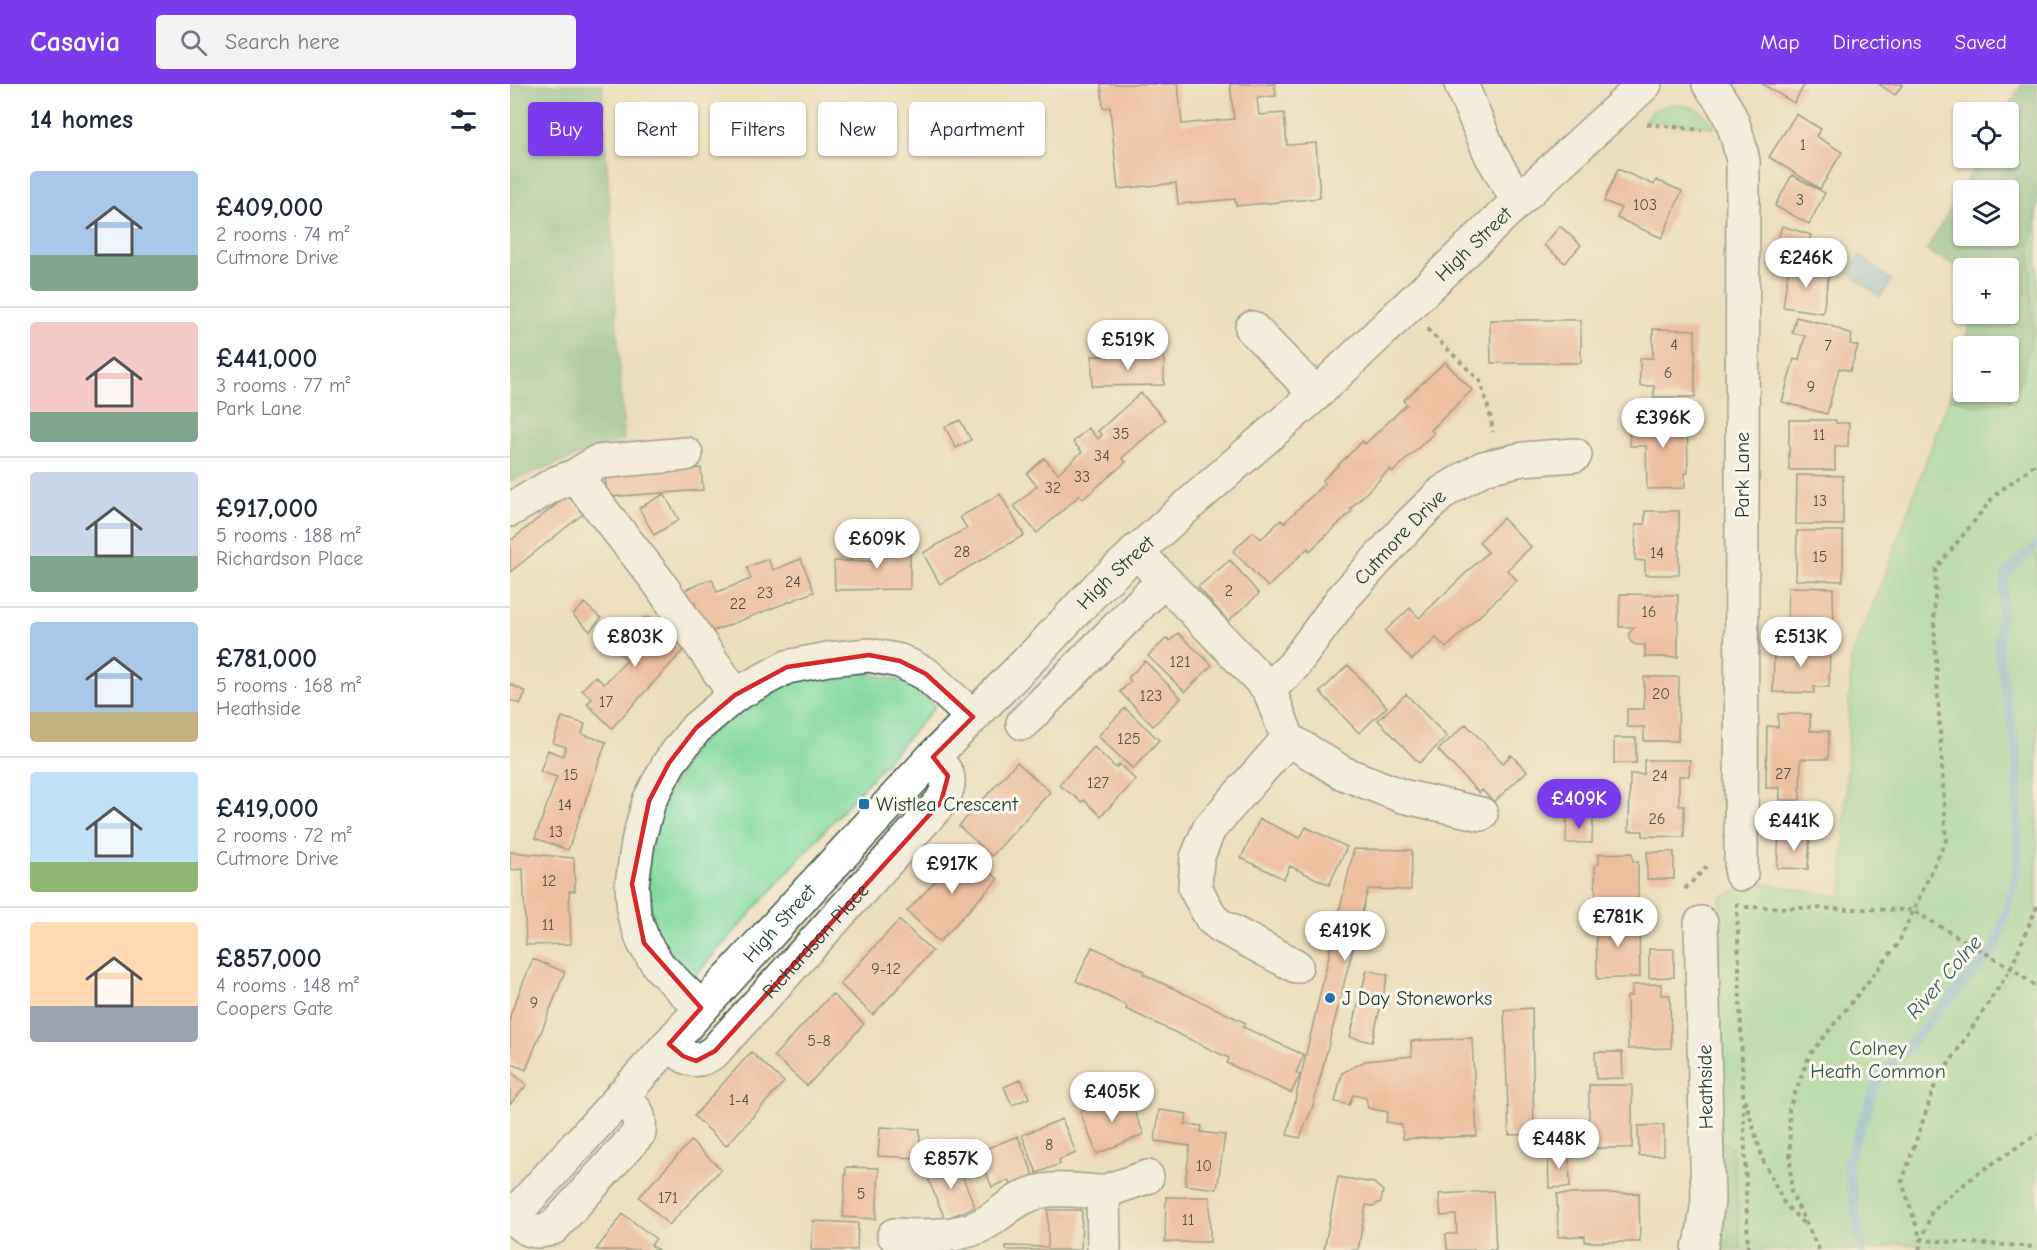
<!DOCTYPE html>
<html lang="en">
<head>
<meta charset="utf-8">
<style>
  :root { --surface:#fff; --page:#f2f2f3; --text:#1f2937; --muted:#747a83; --line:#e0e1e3; --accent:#7c3aed }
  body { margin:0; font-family:"Comic Neue",sans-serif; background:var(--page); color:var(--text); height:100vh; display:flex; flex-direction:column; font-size:22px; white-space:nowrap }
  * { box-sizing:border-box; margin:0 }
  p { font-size:20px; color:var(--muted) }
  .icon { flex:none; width:33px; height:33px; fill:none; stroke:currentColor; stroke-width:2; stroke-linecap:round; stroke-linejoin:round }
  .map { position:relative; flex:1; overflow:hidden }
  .drawer { display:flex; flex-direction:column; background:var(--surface); width:510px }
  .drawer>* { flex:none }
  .hud { position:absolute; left:18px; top:18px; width:570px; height:54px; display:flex; gap:12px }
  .buttons { position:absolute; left:1443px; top:18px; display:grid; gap:12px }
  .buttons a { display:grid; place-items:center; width:66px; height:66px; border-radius:6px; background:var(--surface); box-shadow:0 2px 4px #0004; font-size:30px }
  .price { position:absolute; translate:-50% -51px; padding:0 14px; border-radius:21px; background:#fff; color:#222; font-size:20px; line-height:39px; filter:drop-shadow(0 2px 3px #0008) }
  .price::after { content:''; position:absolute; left:50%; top:36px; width:18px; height:14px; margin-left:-9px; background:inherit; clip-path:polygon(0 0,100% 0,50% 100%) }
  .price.selected { background:var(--accent); color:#fff }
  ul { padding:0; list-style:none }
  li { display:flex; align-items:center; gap:18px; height:150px; padding:0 30px }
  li+li { border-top:2px solid var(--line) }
  li span { display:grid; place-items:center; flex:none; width:168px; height:120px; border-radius:6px; color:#555 }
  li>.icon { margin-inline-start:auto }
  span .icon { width:72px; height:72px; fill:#fffc; stroke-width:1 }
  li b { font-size:26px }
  h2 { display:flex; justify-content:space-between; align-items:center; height:72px; padding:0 30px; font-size:26px }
  .tag { padding:0 21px; border-radius:6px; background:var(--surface); box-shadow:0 2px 4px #0004; font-size:21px; line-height:54px }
  .tag.selected { background:var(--accent); color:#fff }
  header { display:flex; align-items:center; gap:36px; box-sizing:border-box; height:84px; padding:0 30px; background:var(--accent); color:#fff }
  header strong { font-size:28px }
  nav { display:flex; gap:33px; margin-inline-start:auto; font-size:21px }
  .search { width:420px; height:54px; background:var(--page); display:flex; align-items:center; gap:15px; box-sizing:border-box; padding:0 21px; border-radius:6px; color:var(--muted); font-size:22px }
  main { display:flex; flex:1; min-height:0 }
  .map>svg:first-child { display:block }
  .green { fill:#81d89d; stroke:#508a68; stroke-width:1.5 }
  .forest { fill:#68b884; stroke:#447a5c; stroke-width:1.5; fill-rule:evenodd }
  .water { fill:#67b3e0; stroke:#43788a; stroke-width:1.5 }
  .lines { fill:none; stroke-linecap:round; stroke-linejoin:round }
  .stream { stroke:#67b3e0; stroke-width:9 }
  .building { fill:#ee997f }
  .minor-casing { stroke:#3e5549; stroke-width:36 }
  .path { stroke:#3e5549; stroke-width:4; stroke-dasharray:4.5 4.5; stroke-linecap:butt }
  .minor { stroke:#fff; stroke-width:33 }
  .marked { fill:none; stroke:#d62828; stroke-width:4.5; stroke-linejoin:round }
  .poi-dot { fill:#1f6fb2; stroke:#fbf7ec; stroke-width:2 }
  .labels { text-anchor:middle; stroke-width:6; stroke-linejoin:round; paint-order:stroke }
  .number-label { font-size:16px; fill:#535447 }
  .street-label { font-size:20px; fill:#1f3d34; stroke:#fbf7ec }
  .poi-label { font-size:20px; fill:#1f3d34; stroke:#fbf7ec; text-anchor:start }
  .park-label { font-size:20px; fill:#335c49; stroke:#fbf7ec }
  .water-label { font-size:21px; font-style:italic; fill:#315a5f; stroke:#fbf7ec }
</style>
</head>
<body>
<header>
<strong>Casavia</strong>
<div class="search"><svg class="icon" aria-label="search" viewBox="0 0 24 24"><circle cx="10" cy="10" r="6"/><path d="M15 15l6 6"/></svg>Search here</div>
<nav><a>Map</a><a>Directions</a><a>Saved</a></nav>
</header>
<main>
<section class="drawer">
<h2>14 homes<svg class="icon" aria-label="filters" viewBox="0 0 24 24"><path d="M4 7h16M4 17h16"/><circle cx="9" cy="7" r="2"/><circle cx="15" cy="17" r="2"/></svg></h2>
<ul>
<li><span style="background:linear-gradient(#a9c7e8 70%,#7fa58c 0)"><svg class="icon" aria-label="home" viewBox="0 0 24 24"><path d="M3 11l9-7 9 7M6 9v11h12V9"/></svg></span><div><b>£409,000</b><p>2 rooms · 74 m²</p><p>Cutmore Drive</p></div></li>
<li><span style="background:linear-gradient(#f6c9c9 75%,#7fa58c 0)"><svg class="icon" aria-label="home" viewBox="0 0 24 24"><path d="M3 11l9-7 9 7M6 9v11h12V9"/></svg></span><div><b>£441,000</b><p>3 rooms · 77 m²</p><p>Park Lane</p></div></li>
<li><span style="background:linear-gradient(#c9d6e8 70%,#7fa58c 0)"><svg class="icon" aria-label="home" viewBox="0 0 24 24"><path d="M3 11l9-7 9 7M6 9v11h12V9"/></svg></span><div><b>£917,000</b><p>5 rooms · 188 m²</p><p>Richardson Place</p></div></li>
<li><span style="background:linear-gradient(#a9c7e8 75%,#c2b280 0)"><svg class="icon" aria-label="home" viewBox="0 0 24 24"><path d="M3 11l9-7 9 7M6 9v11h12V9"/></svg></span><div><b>£781,000</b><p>5 rooms · 168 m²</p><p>Heathside</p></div></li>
<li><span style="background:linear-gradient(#bfe0f5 75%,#8fb573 0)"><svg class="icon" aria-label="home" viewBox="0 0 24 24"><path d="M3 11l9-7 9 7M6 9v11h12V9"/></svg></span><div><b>£419,000</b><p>2 rooms · 72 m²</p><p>Cutmore Drive</p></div></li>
<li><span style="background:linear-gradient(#ffd9b3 70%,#9aa5b1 0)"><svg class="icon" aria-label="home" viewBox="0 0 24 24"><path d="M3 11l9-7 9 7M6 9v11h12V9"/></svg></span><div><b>£857,000</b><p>4 rooms · 148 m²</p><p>Coopers Gate</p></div></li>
</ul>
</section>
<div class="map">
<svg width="1527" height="1166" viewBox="0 0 1527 1166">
  <rect width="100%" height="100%" fill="#fbf7ec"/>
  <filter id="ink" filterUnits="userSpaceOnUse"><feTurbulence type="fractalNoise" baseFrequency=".0167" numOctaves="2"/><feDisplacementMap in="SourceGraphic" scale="12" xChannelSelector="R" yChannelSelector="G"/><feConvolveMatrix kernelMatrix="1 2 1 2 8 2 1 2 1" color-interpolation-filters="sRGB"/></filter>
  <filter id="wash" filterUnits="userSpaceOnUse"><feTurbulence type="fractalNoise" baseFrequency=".008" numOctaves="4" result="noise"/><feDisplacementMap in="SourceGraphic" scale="24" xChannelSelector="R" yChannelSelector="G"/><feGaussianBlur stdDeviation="1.35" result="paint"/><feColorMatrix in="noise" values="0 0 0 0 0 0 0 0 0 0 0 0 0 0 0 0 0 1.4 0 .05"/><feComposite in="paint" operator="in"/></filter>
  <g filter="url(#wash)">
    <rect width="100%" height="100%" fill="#ecdfbd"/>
    <path class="green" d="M1164 20C1186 23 1192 25 1205 43L1135 37C1141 24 1151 23 1164 20Z
      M1527 122V1166H1450L1390 1159 1367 1166H1231L1223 1064 1207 1056 1210 814 1244 798 1332 813 1341 575 1374 494 1439 314 1468 322 1498 318 1523 248 1520 166Z
      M349 587 398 599 426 622 181 896 166 882 146 848 135 789 152 720 182 666 225 627 291 593Z"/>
    <path class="forest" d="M0 0H92L114 355 0 397Z
      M1512 0H1527V122L1520 166 1523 248 1512 295 1498 318 1468 322 1439 314 1462 230H1498V184L1453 185 1416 167 1469 74H1498V28H1495ZM1498 106V152H1454V106ZM1454 262H1498V308H1454Z
      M1207 1056 1223 1064 1231 1166H1206Z"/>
    <path class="water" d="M1350 171 1382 197 1370 213 1338 188Z"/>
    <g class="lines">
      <path class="stream" d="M1352 1166 1337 1080 1368 995 1486 864 1508 786 1507 670 1488 566 1495 490 1527 461"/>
    </g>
    <g id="blocks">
      <path class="building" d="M591 0H668L672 40 724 35 720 0H765L766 12 747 14 749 31 774 29 777 61 806 59 810 114 726 122 725 115 668 120 666 99 608 105 600 23 593 24Z
        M1252 0H1295L1284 19Z
        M1369 0H1393L1385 11Z
        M1286 30 1311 45 1306 52 1332 68 1310 105 1259 73Z
        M1108 85 1144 101 1146 96 1172 107 1152 154 1107 134 1111 124 1094 117Z
        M1282 91 1315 109 1299 140 1265 122Z
        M1050 142 1071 161 1055 179 1034 161Z
        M1272 142 1301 151 1296 167 1267 158Z
        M1279 181 1319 187 1313 229 1273 223Z
        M1286 233 1319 241 1342 251 1340 260 1348 262 1340 287 1329 284 1317 330 1272 318 1284 275 1289 276 1295 252 1282 249Z
        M980 236H1071V279H981Z
        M1143 245 1185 246V313H1144V302H1130V274H1143Z
        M582 272H654V301L582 302Z
        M935 278 962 306 921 346 924 349 883 388 880 385 840 425 843 426 800 467 798 464 758 503 723 467 743 448 751 455 771 436 774 439 815 399 812 397 853 357 855 360 897 320 893 317Z
        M631 309 655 336 612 374 616 378 596 395 573 415 570 411 527 449 504 422 527 402 517 390 534 374 548 389 572 368 563 358 578 344 588 355 592 351 588 347Z
        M1177 332 1178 389H1175V404L1137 405 1136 362H1120L1119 333Z
        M450 336 461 356 446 364 435 343Z
        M1279 336H1326V339H1339L1338 362H1325V386H1279Z
        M191 384 193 406 97 413 95 391Z
        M1287 391 1333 392V441L1286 440Z
        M154 410 169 436 144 451 129 424Z
        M490 410 514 451 430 500 413 469 457 444 450 433Z
        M58 411 73 430 0 488V457Z
        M1135 427H1169V491H1135V477L1125 476 1126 440H1135Z
        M993 434 1021 463 997 486 1007 496 936 564 926 554 902 576 875 547 900 524 909 534 978 468 969 458Z
        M1287 447H1333V497L1286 496Z
        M363 459H400V505L325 506 324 477H363Z
        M258 475 263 486 291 475 304 508 196 550 185 519 175 523 169 508 202 495 207 508 241 495 237 483Z
        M720 476 749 510 718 537 688 503Z
        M1278 503 1323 504 1324 551H1277Z
        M1110 510 1168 511V573H1135V561H1126L1121 558 1119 554V549L1125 543H1109Z
        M74 519 91 534 80 547 63 531Z
        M133 534H140L149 542 154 537 179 560 102 644 77 620 82 615 72 606 85 592 94 600 117 576 98 558 117 537 128 548V541Z
        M668 549 702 581 675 608 638 572 657 554 660 557Z
        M1272 557 1320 562 1319 603H1304V609L1263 608 1264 570 1273 571Z
        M635 577 671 614 643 642 610 608 621 597 618 594Z
        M838 581 877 623 849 649 810 608Z
        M1134 593H1169L1168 657H1134V643H1117V625H1134Z
        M0 600 16 608 10 620 0 616Z
        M896 610 937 653 909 679 868 636Z
        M615 624 649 656 623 685 588 652Z
        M1268 630H1300V647H1319L1318 675H1291L1290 716H1270V704H1256L1257 642 1268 643Z
        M52 633 75 640 72 650 96 658 58 766 25 754 47 693 30 688 38 666 53 672 56 663 43 659Z
        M956 640 993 679 1001 671 1017 687 984 718 972 706 969 709 928 666Z
        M1104 654H1126V679H1104Z
        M584 663 606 684 609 680 626 696 591 732 574 716 572 718 549 701Z
        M1134 676H1180L1179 692H1169V722H1174V753L1133 752V747H1119L1120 690H1134Z
        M507 678 540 708 482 772 449 742Z
        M1057 733 1083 734 1082 759H1056Z
        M750 735 790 754 796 743 837 763 819 801 780 782 774 795 731 774Z
        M1269 751 1300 752 1298 785 1267 784Z
        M456 765 488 795 429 858 397 827Z
        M844 765 902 766 901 806 858 805 803 1022 790 1054 777 1051Z
        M0 768 64 774 65 807H59L61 860 16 861 13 785 0 786Z
        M1137 768H1164V795H1137Z
        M1122 769 1123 778H1128V828H1086L1085 781 1089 780V770Z
        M1129 834 1130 893 1087 895 1086 835Z
        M389 836 422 867 363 931 330 900Z
        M582 863 634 887 633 890 736 939 733 943 794 971 786 989 790 991 781 1009 717 979 719 974 616 925 617 922 566 897Z
        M1139 865H1164V893L1139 894Z
        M23 875 55 888 16 986 0 979V931Z
        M857 886 878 891 862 958 840 953Z
        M1151 900V911H1160L1161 964 1118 965 1117 912H1122V901Z
        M322 910 354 940 297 1002 264 972Z
        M1022 924 1024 1050 999 1051 994 926Z
        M962 954 967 1052 893 1055 892 1041 876 1038 878 1028 858 1024 856 1014 843 1011 839 1021 825 1018 832 989 855 977 902 972 901 957Z
        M241 968 274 998 216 1062 184 1032Z
        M1085 968H1112L1113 994 1086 995Z
        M0 987 17 1001 0 1020Z
        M511 995 519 1014 502 1021 494 1003Z
        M1079 1001H1122V1064H1079Z
        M616 1008 634 1050 587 1070 570 1028Z
        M649 1026 677 1030 675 1040 692 1042 691 1048 715 1051 707 1105 675 1101 680 1062 645 1057Z
        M552 1035 566 1069 549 1076 550 1080 527 1089 512 1051Z
        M1154 1041V1071L1129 1072 1128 1042Z
        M370 1043 410 1045 409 1074 368 1072Z
        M508 1052 524 1092 501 1101 499 1096 482 1103 468 1068Z
        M181 1057 211 1085 159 1141 129 1113Z
        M1059 1069 1060 1103 1039 1104 1038 1070Z
        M446 1077 465 1123 435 1135 416 1090Z
        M336 1083 369 1084 366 1135 333 1133Z
        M828 1093 864 1099 873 1107 871 1118 863 1122 856 1121 848 1166H814Z
        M983 1107 986 1166H937L936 1150H947L946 1131 931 1132 929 1110Z
        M1129 1109 1130 1158H1075V1152L1048 1153 1047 1110Z
        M656 1113H700V1158H655Z
        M538 1126H572L571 1166H496V1162L538 1163Z
        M113 1130 146 1155 141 1161 148 1166H86Z
        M303 1137 348 1139 347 1166H301Z"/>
    </g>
  </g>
  <g filter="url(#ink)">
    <use href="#blocks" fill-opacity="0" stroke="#3e5549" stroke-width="1.5"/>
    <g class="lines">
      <defs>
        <g id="minor">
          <path d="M951 0 981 71 1008 117"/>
          <path d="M1199 0C1221 27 1226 44 1233 77L1231 790"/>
          <path d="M742 244 806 310"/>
          <path d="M65 392 147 496 225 611"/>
          <path d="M0 426 46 399 65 392 87 378 176 370"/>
          <path d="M626 467 759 605 778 655 833 689 892 712 971 730"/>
          <path id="s1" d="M759 605 783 582 832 515 898 442 933 408 973 384 1013 375 1065 371"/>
          <path d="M513 639 654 496"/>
          <path d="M778 655 699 745 687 774 685 804 702 835 711 842 786 882"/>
          <path d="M191 924 149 882 134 859 124 831 122 800 128 758 139 717 159 679 186 644 225 611 277 583 318 575 359 571 390 577 416 590 463 633"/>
          <path id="s2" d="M159 960C176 974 185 983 205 967L431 718C443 697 440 689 423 673"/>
          <path d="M593 1108 637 1093"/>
          <path d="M2 1133C17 1146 23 1151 43 1144L129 1049C131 1029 126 1025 111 1012"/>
          <path id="s3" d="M0 1135 299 806 423 673 527 568 589 502 674 425 806 310 1008 117 1135 0"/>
          <path d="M384 1151C412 1152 442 1154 468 1143 485 1136 497 1121 515 1113 538 1101 568 1107 593 1108L594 1166"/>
          <path d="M1188 1166 1191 1162 1198 1117 1191 839"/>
        </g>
      </defs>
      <use href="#minor" class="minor-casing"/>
      <path class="path" d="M1137 40 1192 46
        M917 245 970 297 980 330 983 348
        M1175 805 1200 779
        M1227 819 1238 1166
        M1527 822 1501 884 1425 1001 1392 1098 1411 1156 1527 1163
        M1235 823 1402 826 1501 884 1527 903
        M1235 1015 1253 1076 1274 1119 1295 1141
        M1309 1166 1281 1108 1279 1025 1299 972 1388 860 1436 756 1424 539 1426 485 1485 411 1527 379
        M1409 1166 1422 1126 1467 1090 1527 1050"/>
      <use href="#minor" class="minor"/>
    </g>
  </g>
  <path d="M0 0H1527V1166H0ZM359 571 390 577 416 590 463 633 423 673 438 692 431 718 205 967 186 977 173 972 159 960 191 924 134 859 122 800 139 717 159 679 186 644 225 611 277 583Z" fill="#ecdfbd" fill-opacity=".55" fill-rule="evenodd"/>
  <path class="marked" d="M359 571 390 577 416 590 463 633 423 673 438 692 431 718 205 967 186 977 173 972 159 960 191 924 134 859 122 800 139 717 159 679 186 644 225 611 277 583Z"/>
  <g class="poi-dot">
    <rect x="348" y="714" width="12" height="12" rx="3"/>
    <circle cx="820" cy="914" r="6"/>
  </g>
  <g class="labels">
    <g class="number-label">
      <text x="1293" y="66">1</text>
      <text x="1290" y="121">3</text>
      <text x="1135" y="126">103</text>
      <text x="1164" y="266">4</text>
      <text x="1318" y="267">7</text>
      <text x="1158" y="294">6</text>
      <text x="1301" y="308">9</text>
      <text x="611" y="355">35</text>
      <text x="1309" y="356">11</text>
      <text x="592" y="377">34</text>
      <text x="572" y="398">33</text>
      <text x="543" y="409">32</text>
      <text x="1310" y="422">13</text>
      <text x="452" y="473">28</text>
      <text x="1147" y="474">14</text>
      <text x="1310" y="478">15</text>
      <text x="283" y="503">24</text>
      <text x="719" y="512">2</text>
      <text x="255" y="514">23</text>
      <text x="228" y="525">22</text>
      <text x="1139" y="533">16</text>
      <text x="670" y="583">121</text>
      <text x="1151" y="615">20</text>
      <text x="641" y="617">123</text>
      <text x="96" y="623">17</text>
      <text x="619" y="660">125</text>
      <text x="1273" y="695">27</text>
      <text x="61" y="696">15</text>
      <text x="1150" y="697">24</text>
      <text x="588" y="704">127</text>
      <text x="55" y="726">14</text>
      <text x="1147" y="740">26</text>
      <text x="46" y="753">13</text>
      <text x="39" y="802">12</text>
      <text x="38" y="846">11</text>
      <text x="376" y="890">9-12</text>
      <text x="24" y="924">9</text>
      <text x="309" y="962">5-8</text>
      <text x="229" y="1021">1-4</text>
      <text x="539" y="1066">8</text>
      <text x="694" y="1087">10</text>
      <text x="351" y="1115">5</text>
      <text x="158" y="1119">171</text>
      <text x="678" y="1141">11</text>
    </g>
    <g class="street-label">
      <text dy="7" stroke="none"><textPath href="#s3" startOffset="1372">High Street</textPath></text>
      <text transform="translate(1232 391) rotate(-90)" y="7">Park Lane</text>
      <text dy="7" stroke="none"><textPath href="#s1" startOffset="201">Cutmore Drive</textPath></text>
      <text dy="7" stroke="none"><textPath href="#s3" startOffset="886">High Street</textPath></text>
      <text dy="7" stroke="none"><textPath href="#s3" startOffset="400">High Street</textPath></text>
      <text dy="7" stroke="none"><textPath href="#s2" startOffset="202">Richardson Place</textPath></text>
      <text transform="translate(1195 1003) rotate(-91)" y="7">Heathside</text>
    </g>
    <g class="poi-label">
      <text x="366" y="727">Wistlea Crescent</text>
      <text x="832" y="921">J Day Stoneworks</text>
    </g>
    <g class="park-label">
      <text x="1368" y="971">Colney<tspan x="1368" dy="23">Heath Common</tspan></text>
    </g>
    <g class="water-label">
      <text transform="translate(1434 893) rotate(-49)" y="7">River Colne</text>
    </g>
  </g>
</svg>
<div class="buttons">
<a><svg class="icon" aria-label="locate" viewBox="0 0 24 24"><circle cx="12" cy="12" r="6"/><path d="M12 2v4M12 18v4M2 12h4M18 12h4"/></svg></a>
<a><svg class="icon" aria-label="layers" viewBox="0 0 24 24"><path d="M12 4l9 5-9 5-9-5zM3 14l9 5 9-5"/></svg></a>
<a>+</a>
<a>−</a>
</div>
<b class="price" style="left:1296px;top:205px">£246K</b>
<b class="price" style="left:618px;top:287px">£519K</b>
<b class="price" style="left:1153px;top:365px">£396K</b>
<b class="price" style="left:367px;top:486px">£609K</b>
<b class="price" style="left:125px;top:584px">£803K</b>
<b class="price" style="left:1291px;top:584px">£513K</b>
<b class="price selected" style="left:1069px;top:746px">£409K</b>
<b class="price" style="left:1284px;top:768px">£441K</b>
<b class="price" style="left:442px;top:811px">£917K</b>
<b class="price" style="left:1108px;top:864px">£781K</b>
<b class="price" style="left:835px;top:878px">£419K</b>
<b class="price" style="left:602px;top:1039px">£405K</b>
<b class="price" style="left:1049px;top:1086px">£448K</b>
<b class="price" style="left:441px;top:1106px">£857K</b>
<div class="hud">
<a class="tag selected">Buy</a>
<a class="tag">Rent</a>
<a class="tag">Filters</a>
<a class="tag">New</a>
<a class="tag">Apartment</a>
</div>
</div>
</main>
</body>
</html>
